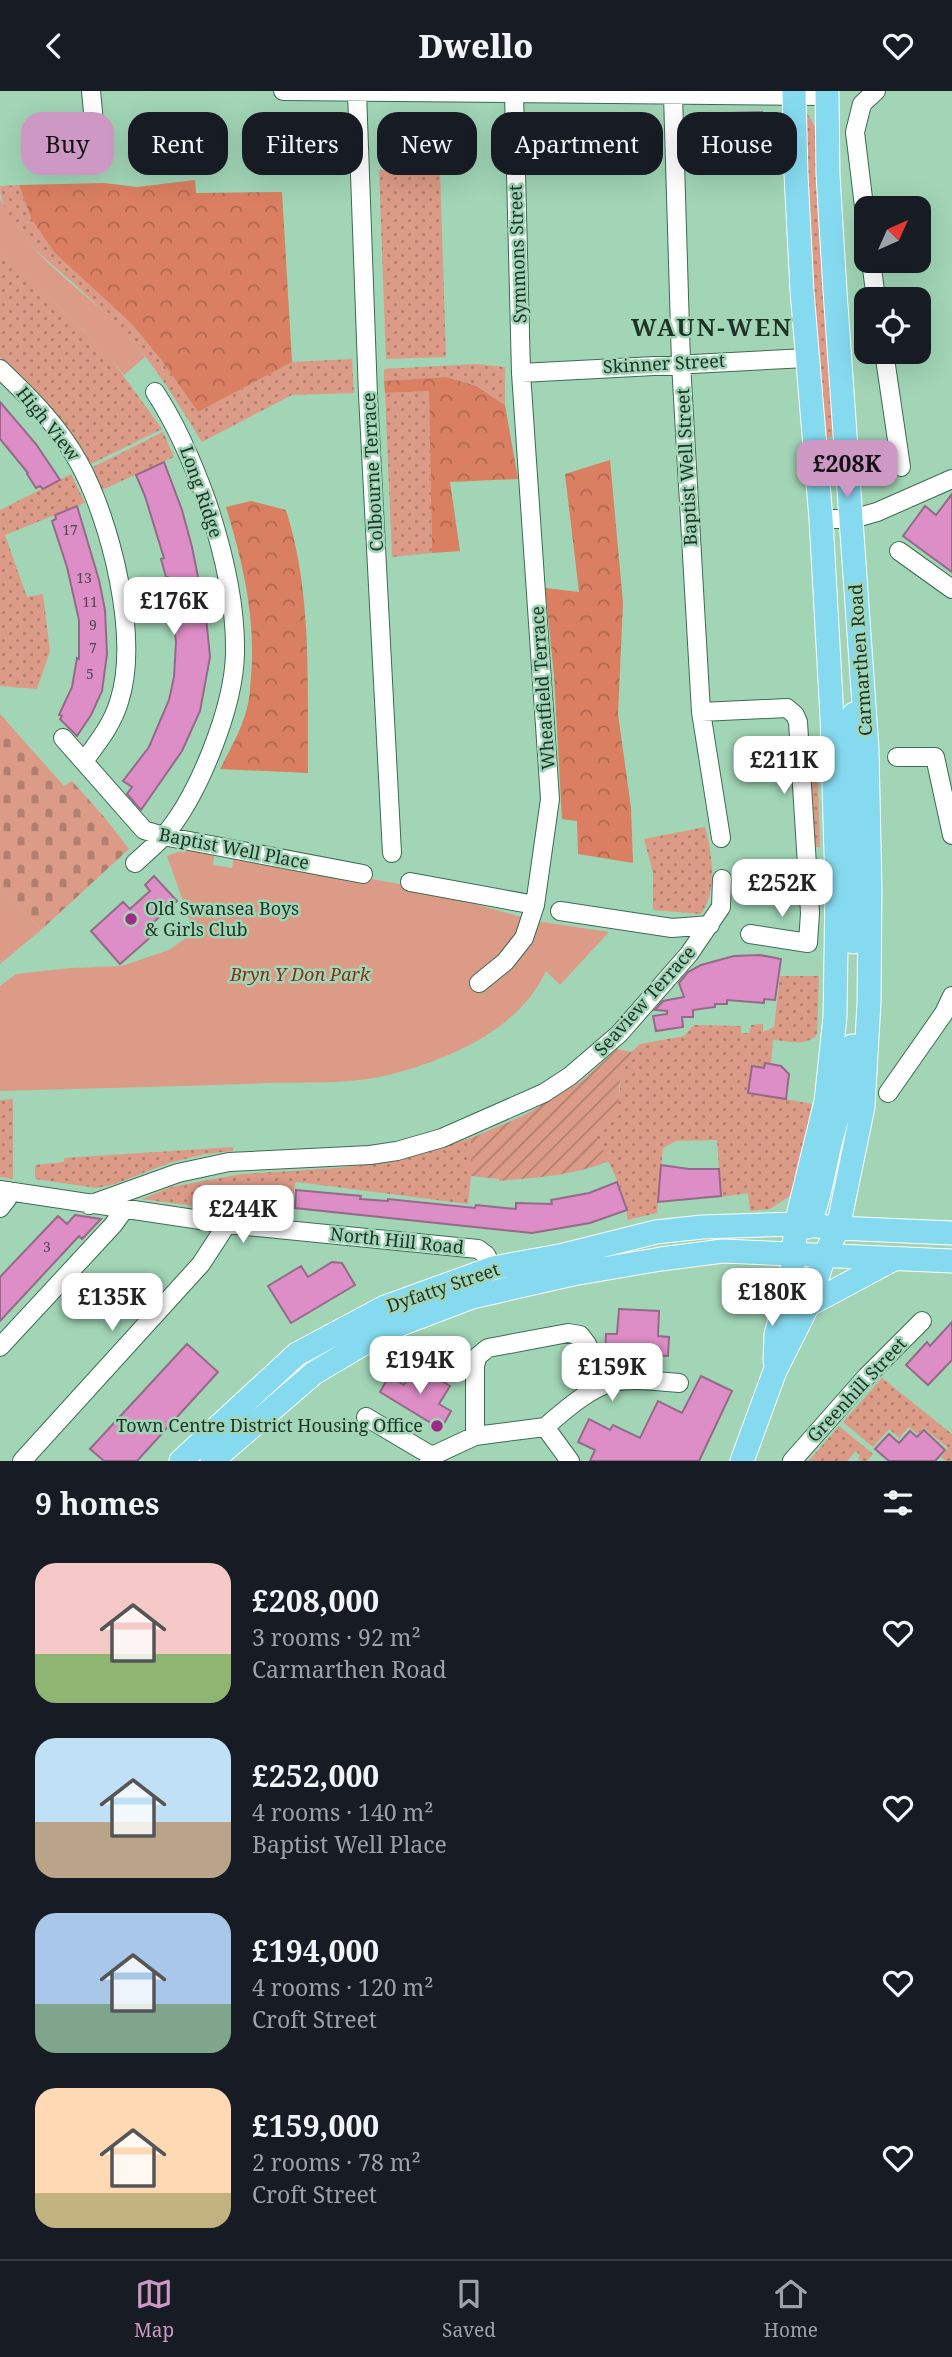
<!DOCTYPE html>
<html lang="en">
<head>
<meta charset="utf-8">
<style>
  :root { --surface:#171b24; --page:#242831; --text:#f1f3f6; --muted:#9ea1a6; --line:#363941; --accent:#cd99c4 }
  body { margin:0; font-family:"Noto Serif",serif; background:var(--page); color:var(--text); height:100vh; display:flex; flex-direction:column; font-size:26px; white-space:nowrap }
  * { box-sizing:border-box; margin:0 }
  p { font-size:23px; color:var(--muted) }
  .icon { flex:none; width:38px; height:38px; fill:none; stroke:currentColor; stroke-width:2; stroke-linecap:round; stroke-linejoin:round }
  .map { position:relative; height:1370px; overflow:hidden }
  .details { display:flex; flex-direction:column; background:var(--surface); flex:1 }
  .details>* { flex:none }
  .top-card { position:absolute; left:21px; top:21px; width:910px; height:63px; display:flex; gap:14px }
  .needle { width:46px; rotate:45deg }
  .buttons { position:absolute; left:854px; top:105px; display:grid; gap:14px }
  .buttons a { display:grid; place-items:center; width:77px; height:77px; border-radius:14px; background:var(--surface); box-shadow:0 7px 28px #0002; font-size:35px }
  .price { position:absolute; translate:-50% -60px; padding:0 16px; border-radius:14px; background:#fff; color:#222; font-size:23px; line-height:46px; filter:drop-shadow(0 2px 4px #0008) }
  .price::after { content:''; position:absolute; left:50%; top:42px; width:21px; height:16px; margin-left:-10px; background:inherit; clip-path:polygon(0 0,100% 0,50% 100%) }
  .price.current { background:var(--accent); color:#111 }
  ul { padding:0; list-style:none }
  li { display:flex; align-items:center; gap:21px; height:175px; padding:0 35px }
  li span { display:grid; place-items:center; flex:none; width:196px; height:140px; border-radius:21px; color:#555 }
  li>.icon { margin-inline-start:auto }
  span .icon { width:84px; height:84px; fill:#fffc; stroke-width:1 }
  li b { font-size:30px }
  h2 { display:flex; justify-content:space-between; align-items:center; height:84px; padding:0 35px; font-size:30px }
  .pill { padding:0 24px; border-radius:21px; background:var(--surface); box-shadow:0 7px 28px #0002; font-size:24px; line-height:63px }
  .pill.current { background:var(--accent); color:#111 }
  header { display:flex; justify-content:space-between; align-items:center; height:91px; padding:0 35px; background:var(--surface); font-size:32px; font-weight:800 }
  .menu { display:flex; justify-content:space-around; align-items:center; height:98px; border-top:2px solid var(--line); background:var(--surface); font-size:19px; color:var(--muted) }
  .menu a { display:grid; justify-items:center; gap:4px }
  .menu .current { color:var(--accent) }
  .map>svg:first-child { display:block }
  .grass { fill:url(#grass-dots) }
  .forest { fill:url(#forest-crowns) }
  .cemetery { fill:url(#cemetery-stones) }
  .park { fill:#dc9b87 }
  .garden { fill:url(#garden-furrows) }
  .building { fill:#de8ec6; stroke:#956a88; stroke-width:2 }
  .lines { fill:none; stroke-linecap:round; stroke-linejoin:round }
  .minor-casing { stroke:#3b6d51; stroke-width:20 }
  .major-casing { stroke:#fff; stroke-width:25 }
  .minor { stroke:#fff; stroke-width:18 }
  .major { stroke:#86daef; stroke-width:23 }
  .poi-dot { fill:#a02b86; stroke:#a1d5b6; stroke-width:2.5 }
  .labels { text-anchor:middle; stroke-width:5; stroke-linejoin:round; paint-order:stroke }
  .number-label { font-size:14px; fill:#4e4a4f }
  .street-label { font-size:18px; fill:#1e3327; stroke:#a1d5b6 }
  .poi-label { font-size:18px; fill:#1e3327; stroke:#a1d5b6; text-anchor:start }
  .park-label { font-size:18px; font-style:italic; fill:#843115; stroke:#a1d5b6 }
  .district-label { font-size:24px; font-weight:bold; letter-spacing:2px; fill:#1e3327; stroke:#a1d5b6 }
</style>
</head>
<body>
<header><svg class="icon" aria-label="back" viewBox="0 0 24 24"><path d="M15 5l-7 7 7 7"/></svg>Dwello<svg class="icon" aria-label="heart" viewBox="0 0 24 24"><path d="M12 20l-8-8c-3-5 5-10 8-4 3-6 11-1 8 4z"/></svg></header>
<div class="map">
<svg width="952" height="1370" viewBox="0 0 952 1370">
  <defs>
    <pattern id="grass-dots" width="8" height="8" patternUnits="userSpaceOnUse" patternTransform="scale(1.75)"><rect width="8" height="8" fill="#dc9b87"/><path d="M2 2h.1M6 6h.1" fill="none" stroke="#b27f6e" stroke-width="1.8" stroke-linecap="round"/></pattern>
    <pattern id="forest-crowns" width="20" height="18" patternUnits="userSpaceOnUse" patternTransform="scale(1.75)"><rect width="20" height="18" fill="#da7f61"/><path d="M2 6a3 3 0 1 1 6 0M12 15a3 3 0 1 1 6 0" fill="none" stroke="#b06950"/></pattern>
    <pattern id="cemetery-stones" width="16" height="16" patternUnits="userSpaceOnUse" patternTransform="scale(1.75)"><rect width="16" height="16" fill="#dc9b87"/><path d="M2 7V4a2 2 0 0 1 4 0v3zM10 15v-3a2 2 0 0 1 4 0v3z" fill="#b27f6e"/></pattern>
    <pattern id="garden-furrows" width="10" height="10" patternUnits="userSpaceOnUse" patternTransform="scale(1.75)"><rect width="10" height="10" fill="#dc9b87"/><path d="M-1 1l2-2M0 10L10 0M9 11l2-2" fill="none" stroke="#b27f6e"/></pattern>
  </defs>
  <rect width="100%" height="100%" fill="#a1d5b6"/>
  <path class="grass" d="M804 17 816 37 820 124 837 345 823 347 804 91Z
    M440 77 446 266 386 268 379 79Z
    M19 94 31 127 131 231 160 267 198 321 292 271 352 268 354 302 292 304 202 351C182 319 162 285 138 257 120 237 100 217 81 199 53 173 0 137 0 95Z
    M0 162 72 228 109 265 162 338 91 373 58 324 0 266Z
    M476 273 505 276V314L478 295 446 286 384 290V278Z
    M429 300 432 462 392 466 385 302Z
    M163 341 174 366 102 399 93 376Z
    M71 383 85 412 5 444 27 506 43 503 50 560 37 598 0 595V419Z
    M810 658H817L820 756H813Z
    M705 736C712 762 718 799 701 823L653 819V782L644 748Z
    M780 885H819L817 943C807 956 788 950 773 949L771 973 765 972 764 977 752 975 748 1001 812 1013 806 1058 793 1103 770 1118 750 1120 748 1102 721 1106 717 1049 676 1050 663 1057 657 1122 627 1129C629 1105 604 1062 592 1041L596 1040 620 1000V988L632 961 640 953 684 945 694 934 741 935V942H750L751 934 763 933V941L774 936Z
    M13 1008V1088L0 1086V1009Z
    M471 1047V1085L468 1113 297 1091 295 1092 291 1128 142 1108 171 1096 241 1083 336 1077 393 1071Z
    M233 1056V1060L205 1063 169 1072 115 1093 97 1097 35 1088V1074L64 1071V1067Z
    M882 1287 952 1343V1370H946L941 1366 948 1357 924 1337 918 1343 909 1336 899 1347 889 1338 873 1356 843 1331Z
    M839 1335 873 1363 867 1370H861L858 1367 860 1365 856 1360 847 1370H809Z"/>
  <path class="forest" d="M195 89 196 102 282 101 292 271 198 321 160 267 131 232 55 162 31 127 19 94 104 92 137 96Z
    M446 286 477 295 505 314 518 388 450 391 460 460 432 462 429 300 385 302 384 290Z
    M610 369 623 512 618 623 631 717 633 772 578 763 577 730 562 728 554 584 545 497 579 501 565 383Z
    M251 410 286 419C313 505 307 593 308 682L220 678C231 657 243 636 248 613 250 605 250 595 251 586 256 527 243 472 226 416Z"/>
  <path class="cemetery" d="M0 623 64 695 72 690 105 727 129 758 41 839 0 794Z"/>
  <path class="park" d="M0 108C11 127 22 145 37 161 72 197 116 225 145 266L124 284C88 238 42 202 0 162Z
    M183 759 214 764 213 774 232 777 234 764 411 795 536 830 609 841 560 894 546 880C520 936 459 963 403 980 360 994 310 991 266 992 177 996 89 997 0 1000V895L16 883 71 877 122 875 169 859 194 841 167 765Z
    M0 794 41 839 0 873Z"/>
  <path class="garden" d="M617 958 632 961 620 988 618 1015 603 1036 593 1041 609 1070C574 1085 537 1086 499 1090V1088L471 1085V1047L525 1024 583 989Z"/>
  <path class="building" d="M762 21 763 67 729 68 727 22Z
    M0 311 36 353 60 389 43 398 40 395 36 397 27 383 28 382 0 348Z
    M164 371 182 419 192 456 206 526 210 566 200 620 182 660 141 719 127 703 132 696 123 690 149 656 169 609 174 586 176 551 168 486H166L161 468 164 467 145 405 136 384Z
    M952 403V481L903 445 925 415 936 424Z
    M77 415 99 489 105 519 107 563 102 600 91 624 77 645 60 628 62 625 59 624 72 596 77 567 79 568V529L67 476 52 430 56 428 55 424Z
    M154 785 177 810 147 837 153 844 120 873 91 840 123 811 130 818 150 800 145 794Z
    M760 864 781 868 775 909 764 908V912L727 909V913H715V916L693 919V926H682L683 936 656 940 653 925 667 923V920L655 919 663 910 684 906 679 892 688 881 701 874 734 865Z
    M765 972 781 975 789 983 786 1008 748 1002 752 975 764 977Z
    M661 1074 689 1078H719L721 1105 658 1111Z
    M617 1091 627 1119 590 1132 532 1142 295 1117 296 1099 361 1105 360 1108 388 1110V1108L475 1117 476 1114 516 1118V1112L552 1113 551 1109 589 1102Z
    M75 1124 101 1128 82 1148 79 1145 0 1230V1186L58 1125 67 1133Z
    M332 1171 342 1172 355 1194 291 1232 268 1195 301 1175 308 1186Z
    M619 1218 659 1220 658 1245 669 1246 668 1265 605 1262 606 1243H617Z
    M952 1231V1269L928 1294 906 1274 927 1251 930 1255Z
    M187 1253 218 1281 137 1370H104L90 1358Z
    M416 1274 450 1295 439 1313 451 1320 441 1338 380 1301 389 1285 404 1294Z
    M701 1285 732 1300 699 1370H590L595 1359 578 1351 589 1328 610 1339 613 1334 640 1347 658 1310 682 1322Z
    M924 1339 945 1359 935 1370H889L875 1358 889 1343 899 1352 910 1340 917 1346Z"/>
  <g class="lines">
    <defs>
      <path id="minor" d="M91 0 95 42
        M283 0 827 5
        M357 1 368 304 392 762
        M673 4 681 272 701 621 721 747
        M866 132 855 41 862 13 876 0
        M871 170 876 208
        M884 261 901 376
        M0 278C29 306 59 335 79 372 111 430 140 547 119 611 112 634 98 651 84 670
        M521 282 807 267
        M821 428H852L877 421 952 388
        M899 460 952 498
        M701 621 787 617 795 624 798 631 810 822 808 852 750 843
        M63 647 144 739 163 745 363 783
        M897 666H935L952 744
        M135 772C144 764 153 756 162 747 198 707 234 616 235 562 236 511 223 459 207 411 193 372 178 336 155 301
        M410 791 535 814
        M560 820 672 837 710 834
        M479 892 505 871 524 847 535 814 550 708 521 282 514 2
        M888 1002 944 922 952 905
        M0 1099 227 1133 478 1158 486 1164 493 1177
        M89 1114 178 1082 229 1071 370 1064 397 1060 442 1047 544 1002 570 985 619 943 689 863 721 816 722 788
        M0 1117 7 1108 9 1100
        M0 1256 113 1134 124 1119
        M366 1326 432 1365
        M545 1336C564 1320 589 1297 613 1291 633 1287 658 1290 679 1292
        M475 1345V1274L478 1265 488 1257 568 1242 580 1244 587 1253 602 1295
        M22 1370 201 1173 227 1133
        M429 1370 432 1365 475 1345 545 1336 570 1370
        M792 1370 867 1285 922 1230"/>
      <path id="major" d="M853 851 854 757 850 658 854 623
        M808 1136C819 1110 823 1083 829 1057 837 1023 851 990 852 955
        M808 1214 892 1169
        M775 1270 776 1243 791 1192 796 1133 826 1010 835 926 837 797 832 626 821 428 802 200 796 83 794 0
        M181 1370 297 1263 385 1216 493 1177 564 1164 656 1141 702 1136 796 1133 838 1137 952 1142
        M212 1370 314 1282 388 1238 472 1206 573 1183 661 1168 723 1160 952 1170
        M742 1370 775 1280 808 1214 824 1166 838 1137 863 1016 869 912 870 799 867 657 835 200 828 84 827 0"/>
    </defs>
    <use href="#minor" class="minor-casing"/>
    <use href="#major" class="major-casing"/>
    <use href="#minor" class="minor"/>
    <use href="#major" class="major"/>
  </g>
  <g class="poi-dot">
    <circle cx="131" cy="828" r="7"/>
    <circle cx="437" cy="1335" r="7"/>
  </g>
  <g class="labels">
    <g class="number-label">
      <text x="70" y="444">17</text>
      <text x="84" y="492">13</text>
      <text x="90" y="516">11</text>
      <text x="93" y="539">9</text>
      <text x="93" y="562">7</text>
      <text x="90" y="588">5</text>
      <text x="47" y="1161">3</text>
    </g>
    <g class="street-label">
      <text transform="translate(518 163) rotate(-92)" y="6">Symmons Street</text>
      <text transform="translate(664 273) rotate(-3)" y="6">Skinner Street</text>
      <text transform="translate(48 333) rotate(51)" y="6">High View</text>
      <text transform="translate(687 376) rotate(-93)" y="6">Baptist Well Street</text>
      <text transform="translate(373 381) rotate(-93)" y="6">Colbourne Terrace</text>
      <text transform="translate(201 401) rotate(71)" y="6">Long Ridge</text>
      <text transform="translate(861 569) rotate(-94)" y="6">Carmarthen Road</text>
      <text transform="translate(543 597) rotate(-94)" y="6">Wheatfield Terrace</text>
      <text transform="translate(234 758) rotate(11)" y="6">Baptist Well Place</text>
      <text transform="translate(645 910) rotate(-48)" y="6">Seaview Terrace</text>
      <text transform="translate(397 1150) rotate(6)" y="6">North Hill Road</text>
      <text transform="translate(443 1197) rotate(-19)" y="6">Dyfatty Street</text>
      <text transform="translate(857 1299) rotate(-47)" y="6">Greenhill Street</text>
    </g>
    <g class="poi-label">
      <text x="145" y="824">Old Swansea Boys<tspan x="145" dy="21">&amp; Girls Club</tspan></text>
      <text x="423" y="1341" text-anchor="end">Town Centre District Housing Office</text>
    </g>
    <g class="park-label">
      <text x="300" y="890">Bryn Y Don Park</text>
    </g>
    <g class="district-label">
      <text x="712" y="245">WAUN-WEN</text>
    </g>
  </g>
</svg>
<div class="buttons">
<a><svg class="needle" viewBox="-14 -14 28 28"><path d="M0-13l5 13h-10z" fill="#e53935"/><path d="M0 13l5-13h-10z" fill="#9ea1a6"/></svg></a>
<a><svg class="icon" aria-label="locate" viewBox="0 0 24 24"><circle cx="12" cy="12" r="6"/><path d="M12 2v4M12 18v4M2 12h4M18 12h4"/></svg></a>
</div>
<b class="price current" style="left:847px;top:409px">£208K</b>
<b class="price" style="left:174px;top:546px">£176K</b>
<b class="price" style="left:784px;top:705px">£211K</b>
<b class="price" style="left:782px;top:828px">£252K</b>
<b class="price" style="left:243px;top:1154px">£244K</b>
<b class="price" style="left:772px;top:1237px">£180K</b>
<b class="price" style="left:112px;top:1242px">£135K</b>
<b class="price" style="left:420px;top:1305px">£194K</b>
<b class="price" style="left:612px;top:1312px">£159K</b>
<div class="top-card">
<a class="pill current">Buy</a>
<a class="pill">Rent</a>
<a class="pill">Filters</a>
<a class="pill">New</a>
<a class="pill">Apartment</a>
<a class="pill">House</a>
</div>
</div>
<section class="details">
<h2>9 homes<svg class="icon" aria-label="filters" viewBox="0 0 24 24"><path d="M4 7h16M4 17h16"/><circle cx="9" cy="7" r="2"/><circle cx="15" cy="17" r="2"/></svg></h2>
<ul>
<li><span style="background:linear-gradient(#f6c9c9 65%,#8fb573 0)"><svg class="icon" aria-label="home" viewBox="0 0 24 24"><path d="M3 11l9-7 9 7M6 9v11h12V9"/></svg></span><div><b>£208,000</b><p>3 rooms · 92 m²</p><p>Carmarthen Road</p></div><svg class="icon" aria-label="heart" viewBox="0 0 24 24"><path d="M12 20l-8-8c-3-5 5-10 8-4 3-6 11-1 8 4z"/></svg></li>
<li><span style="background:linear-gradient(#bfe0f5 60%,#b9a48a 0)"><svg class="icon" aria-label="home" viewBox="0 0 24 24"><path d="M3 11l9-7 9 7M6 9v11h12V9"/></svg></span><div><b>£252,000</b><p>4 rooms · 140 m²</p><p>Baptist Well Place</p></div><svg class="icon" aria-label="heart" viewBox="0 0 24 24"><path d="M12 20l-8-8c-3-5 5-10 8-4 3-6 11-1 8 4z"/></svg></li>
<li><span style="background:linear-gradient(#a9c7e8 65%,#7fa58c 0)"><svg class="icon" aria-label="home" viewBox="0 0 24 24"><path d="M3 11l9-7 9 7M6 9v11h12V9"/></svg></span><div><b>£194,000</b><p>4 rooms · 120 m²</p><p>Croft Street</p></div><svg class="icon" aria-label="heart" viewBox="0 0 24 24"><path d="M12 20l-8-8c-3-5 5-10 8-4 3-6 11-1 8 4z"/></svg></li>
<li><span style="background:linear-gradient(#ffd9b3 75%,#c2b280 0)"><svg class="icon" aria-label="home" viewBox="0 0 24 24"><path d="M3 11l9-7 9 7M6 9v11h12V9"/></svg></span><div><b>£159,000</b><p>2 rooms · 78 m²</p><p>Croft Street</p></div><svg class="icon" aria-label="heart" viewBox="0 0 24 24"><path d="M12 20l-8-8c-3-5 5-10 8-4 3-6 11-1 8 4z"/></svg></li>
</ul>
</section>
<nav class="menu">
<a class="current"><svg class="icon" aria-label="map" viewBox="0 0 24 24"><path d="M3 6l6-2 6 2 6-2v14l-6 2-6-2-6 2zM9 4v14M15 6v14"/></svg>Map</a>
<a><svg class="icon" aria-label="saved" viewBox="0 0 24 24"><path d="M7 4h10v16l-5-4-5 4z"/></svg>Saved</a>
<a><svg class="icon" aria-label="home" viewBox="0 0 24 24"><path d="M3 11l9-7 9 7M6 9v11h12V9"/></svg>Home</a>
</nav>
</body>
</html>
